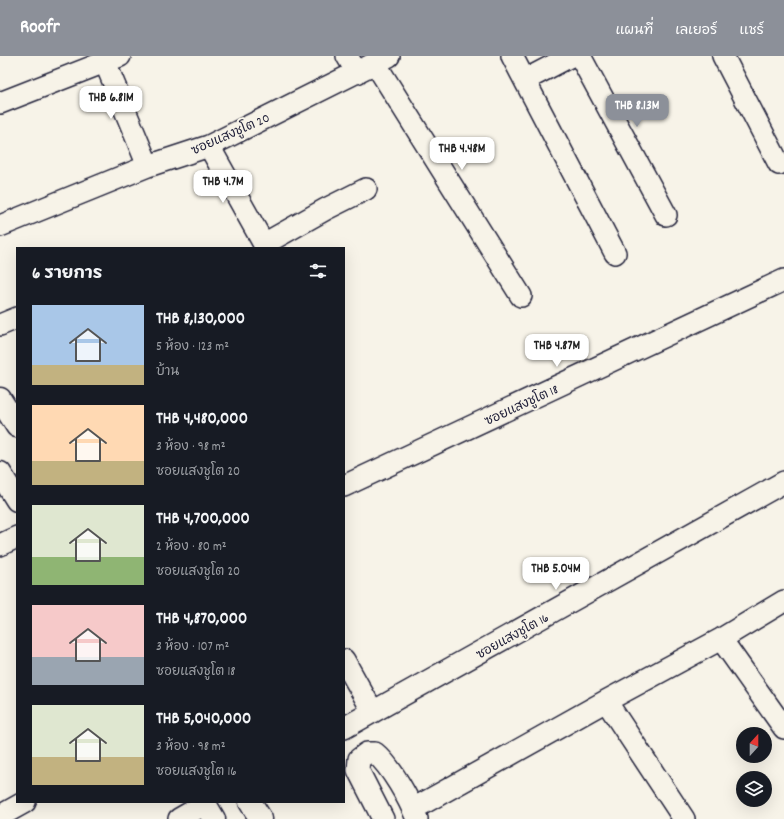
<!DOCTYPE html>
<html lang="th">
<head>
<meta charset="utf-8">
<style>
  :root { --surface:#171b24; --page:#242831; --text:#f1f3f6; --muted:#9ea1a6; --accent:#8c9099 }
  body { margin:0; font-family:Dekko,"Playpen Sans Thai",sans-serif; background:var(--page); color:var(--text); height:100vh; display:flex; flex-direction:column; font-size:15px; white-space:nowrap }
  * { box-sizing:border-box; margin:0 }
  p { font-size:13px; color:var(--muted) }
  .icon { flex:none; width:22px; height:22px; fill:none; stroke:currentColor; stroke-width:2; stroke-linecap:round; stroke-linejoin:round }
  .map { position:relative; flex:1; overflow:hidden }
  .details { position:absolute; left:16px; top:191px; width:329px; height:556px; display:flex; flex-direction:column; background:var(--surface); border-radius:0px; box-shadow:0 4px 16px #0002 }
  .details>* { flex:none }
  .needle { width:26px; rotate:21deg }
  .controls { position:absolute; left:736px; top:671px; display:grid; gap:8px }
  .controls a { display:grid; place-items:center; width:36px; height:36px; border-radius:50%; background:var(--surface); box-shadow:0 4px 16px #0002; font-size:20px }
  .price { position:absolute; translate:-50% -34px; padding:0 9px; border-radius:8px; background:#fff; color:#222; font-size:13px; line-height:26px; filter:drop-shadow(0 1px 2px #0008) }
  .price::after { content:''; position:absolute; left:50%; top:24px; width:12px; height:9px; margin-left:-6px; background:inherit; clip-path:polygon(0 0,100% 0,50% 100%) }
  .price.selected { background:var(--accent); color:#fff }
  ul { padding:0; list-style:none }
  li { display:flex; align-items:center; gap:12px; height:100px; padding:0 16px }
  li span { display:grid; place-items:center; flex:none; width:112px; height:80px; border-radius:0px; color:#555 }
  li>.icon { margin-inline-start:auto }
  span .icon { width:48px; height:48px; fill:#fffc; stroke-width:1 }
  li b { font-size:17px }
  h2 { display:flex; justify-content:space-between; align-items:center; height:48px; padding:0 16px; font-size:17px }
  header { display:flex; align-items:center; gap:24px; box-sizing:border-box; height:56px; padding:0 20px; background:var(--accent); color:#fff }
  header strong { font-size:19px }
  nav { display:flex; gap:22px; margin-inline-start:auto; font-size:14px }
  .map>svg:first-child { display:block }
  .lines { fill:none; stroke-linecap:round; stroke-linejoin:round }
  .minor-casing { stroke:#22223b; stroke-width:24 }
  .major-casing { stroke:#22223b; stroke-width:25 }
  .minor { stroke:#f7f3e8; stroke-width:21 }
  .major { stroke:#f7f3e8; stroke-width:22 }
  .labels { text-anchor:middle; stroke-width:4; stroke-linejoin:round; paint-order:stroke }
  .street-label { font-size:13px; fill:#22223b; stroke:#f7f3e8 }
</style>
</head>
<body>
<header>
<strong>Roofr</strong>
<nav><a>แผนที่</a><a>เลเยอร์</a><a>แชร์</a></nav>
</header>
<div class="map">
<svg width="784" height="763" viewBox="0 0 784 763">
  <rect width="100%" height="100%" fill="#f7f3e8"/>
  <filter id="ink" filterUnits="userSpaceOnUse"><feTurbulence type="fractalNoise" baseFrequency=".025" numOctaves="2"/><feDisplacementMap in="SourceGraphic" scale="8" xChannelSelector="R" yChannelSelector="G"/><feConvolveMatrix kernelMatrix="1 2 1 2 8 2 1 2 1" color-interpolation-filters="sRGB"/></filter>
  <g filter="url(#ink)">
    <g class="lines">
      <defs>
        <path id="minor" d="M347 0 357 17
          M512 0 615 197
          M580 0 666 159
          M723 0 779 108
          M105 6 148 110
          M375 7 521 240
          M525 24 571 0
          M0 47 120 0
          M209 90 266 192
          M0 170 148 110 209 90 389 0
          M264 188 326 153 366 133
          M0 269 17 262
          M344 430 784 224
          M0 489 17 481
          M721 583 784 672
          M344 604 373 656
          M606 645 684 763
          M344 672 784 426
          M413 753 606 645 721 583 784 545
          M0 760 25 746
          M179 763 205 748
          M383 763 358 714 359 703 367 697H375C391 710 409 743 417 763"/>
        <path id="major" d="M0 343 17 370
          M0 417 17 444
          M204 746 214 763
          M250 746 261 763"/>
      </defs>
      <use href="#minor" class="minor-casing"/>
      <use href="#major" class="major-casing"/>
      <use href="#minor" class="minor"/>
      <use href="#major" class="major"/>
    </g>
  </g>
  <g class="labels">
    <g class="street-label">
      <text transform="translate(230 77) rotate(-24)" y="5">ซอยแสงชูโต 20</text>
      <text transform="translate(521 348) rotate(-25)" y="5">ซอยแสงชูโต 18</text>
      <text transform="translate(512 579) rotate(-29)" y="5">ซอยแสงชูโต 16</text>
    </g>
  </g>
</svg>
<div class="controls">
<a><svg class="needle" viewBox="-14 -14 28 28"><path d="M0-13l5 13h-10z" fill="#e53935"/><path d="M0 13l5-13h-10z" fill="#9ea1a6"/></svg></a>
<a><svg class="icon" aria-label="layers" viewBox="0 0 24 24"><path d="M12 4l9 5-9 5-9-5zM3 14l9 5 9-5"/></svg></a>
</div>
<b class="price" style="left:111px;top:64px">THB 6.81M</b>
<b class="price selected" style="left:637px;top:72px">THB 8.13M</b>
<b class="price" style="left:462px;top:115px">THB 4.48M</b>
<b class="price" style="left:223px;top:148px">THB 4.7M</b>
<b class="price" style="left:557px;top:312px">THB 4.87M</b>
<b class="price" style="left:556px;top:535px">THB 5.04M</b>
<section class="details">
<h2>6 รายการ<svg class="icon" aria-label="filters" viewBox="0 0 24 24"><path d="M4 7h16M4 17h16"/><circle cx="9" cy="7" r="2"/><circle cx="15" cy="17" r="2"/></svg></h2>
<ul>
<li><span style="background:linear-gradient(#a9c7e8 75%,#c2b280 0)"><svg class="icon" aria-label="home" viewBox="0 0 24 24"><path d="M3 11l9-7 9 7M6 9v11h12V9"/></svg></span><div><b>THB 8,130,000</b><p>5 ห้อง · 123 m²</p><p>บ้าน</p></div></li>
<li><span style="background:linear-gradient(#ffd9b3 70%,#c2b280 0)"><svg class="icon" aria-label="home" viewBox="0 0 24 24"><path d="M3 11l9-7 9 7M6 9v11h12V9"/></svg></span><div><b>THB 4,480,000</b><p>3 ห้อง · 98 m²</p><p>ซอยแสงชูโต 20</p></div></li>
<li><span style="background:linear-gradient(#dfe7d0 65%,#8fb573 0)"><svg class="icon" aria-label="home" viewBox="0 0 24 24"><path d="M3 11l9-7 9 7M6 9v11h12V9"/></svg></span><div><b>THB 4,700,000</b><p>2 ห้อง · 80 m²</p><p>ซอยแสงชูโต 20</p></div></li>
<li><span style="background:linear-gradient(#f6c9c9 65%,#9aa5b1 0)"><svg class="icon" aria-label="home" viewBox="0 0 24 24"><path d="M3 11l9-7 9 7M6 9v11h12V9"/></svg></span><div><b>THB 4,870,000</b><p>3 ห้อง · 107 m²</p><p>ซอยแสงชูโต 18</p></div></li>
<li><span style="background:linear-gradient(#dfe7d0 65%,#c2b280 0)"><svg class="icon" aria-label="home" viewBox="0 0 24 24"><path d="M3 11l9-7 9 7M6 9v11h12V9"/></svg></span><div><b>THB 5,040,000</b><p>3 ห้อง · 98 m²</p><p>ซอยแสงชูโต 16</p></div></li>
</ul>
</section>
</div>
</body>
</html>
